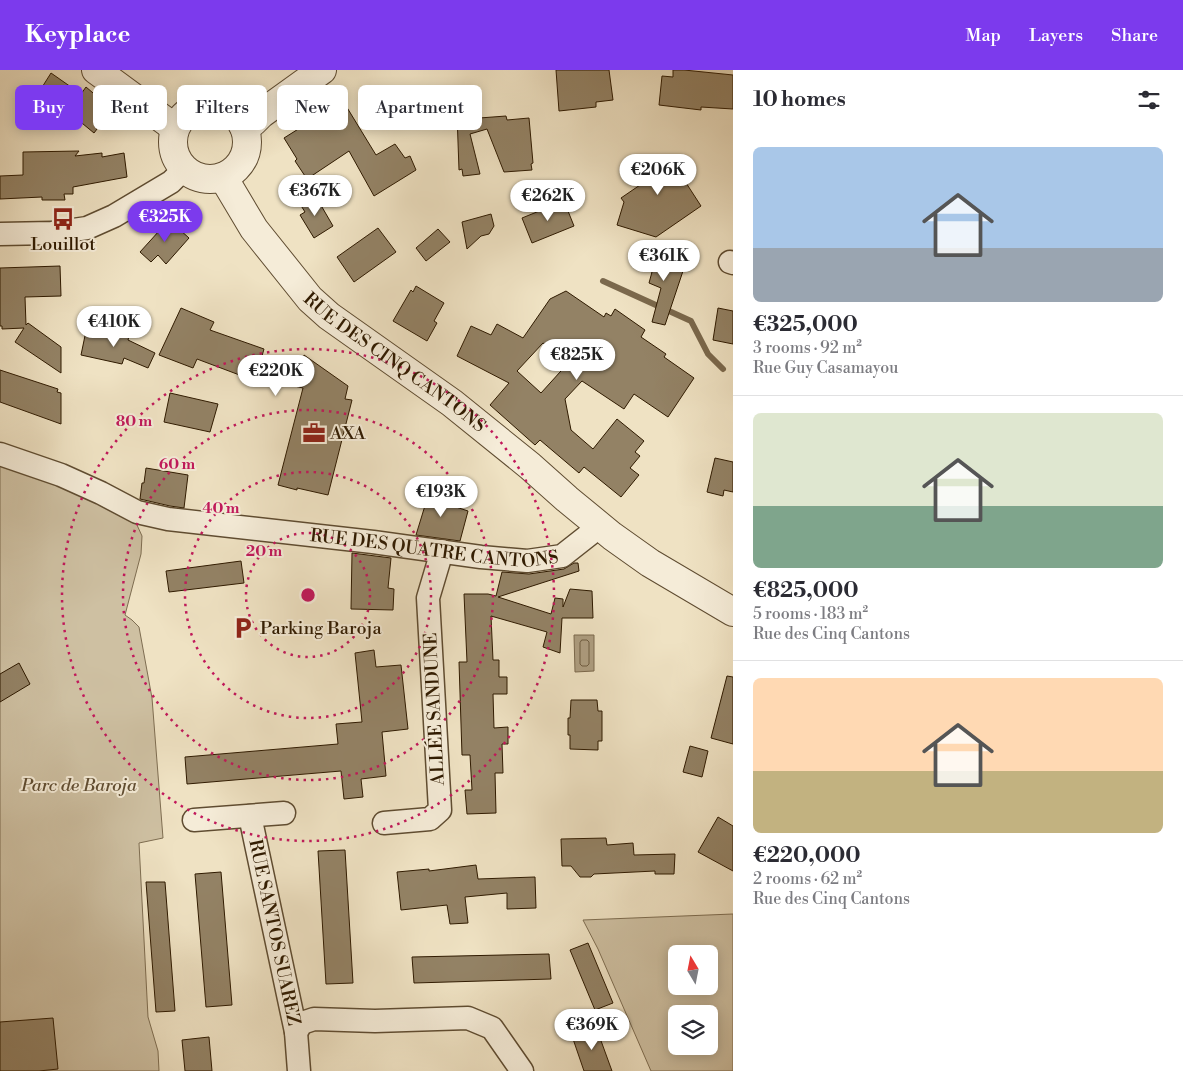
<!DOCTYPE html>
<html lang="en">
<head>
<meta charset="utf-8">
<style>
  :root { --surface:#fff; --page:#f2f2f3; --text:#2b2b33; --muted:#7c7c81; --line:#e1e1e2; --accent:#7c3aed }
  body { margin:0; font-family:"Libre Bodoni",serif; background:var(--page); color:var(--text); height:100vh; display:flex; flex-direction:column; font-size:19px; white-space:nowrap }
  * { box-sizing:border-box; margin:0 }
  p { font-size:16px; color:var(--muted) }
  .icon { flex:none; width:28px; height:28px; fill:none; stroke:currentColor; stroke-width:2; stroke-linecap:round; stroke-linejoin:round }
  .map { position:relative; flex:1; overflow:hidden }
  .sheet { display:flex; flex-direction:column; background:var(--surface); width:450px }
  .sheet>* { flex:none }
  .banner { position:absolute; left:15px; top:15px; width:475px; height:45px; display:flex; gap:10px }
  .needle { width:32px; rotate:350deg }
  .tools { position:absolute; left:668px; top:875px; display:grid; gap:10px }
  .tools a { display:grid; place-items:center; width:50px; height:50px; border-radius:8px; background:var(--surface); box-shadow:0 2px 12px #0003; font-size:25px }
  .price { position:absolute; translate:-50% -42px; padding:0 11px; border-radius:18px; background:#fff; color:#222; font-size:16px; line-height:32px; filter:drop-shadow(0 1px 2px #0008) }
  .price::after { content:''; position:absolute; left:50%; top:30px; width:15px; height:11px; margin-left:-8px; background:inherit; clip-path:polygon(0 0,100% 0,50% 100%) }
  .price.selected { background:var(--accent); color:#fff }
  ul { padding:0; list-style:none }
  li { display:grid; align-content:center; gap:10px; height:265px; padding:0 20px }
  li+li { border-top:1px solid var(--line) }
  li span { display:grid; place-items:center; height:155px; border-radius:8px; color:#555 }
  li>.icon { margin-inline-start:auto }
  span .icon { width:90px; height:90px; fill:#fffc; stroke-width:1 }
  li b { font-size:21px }
  h2 { display:flex; justify-content:space-between; align-items:center; height:60px; padding:0 20px; font-size:21px }
  .tag { padding:0 18px; border-radius:8px; background:var(--surface); box-shadow:0 2px 12px #0003; font-size:18px; line-height:45px }
  .tag.selected { background:var(--accent); color:#fff }
  header { display:flex; align-items:center; gap:30px; box-sizing:border-box; height:70px; padding:0 25px; background:var(--accent); color:#fff }
  header strong { font-size:24px }
  nav { display:flex; gap:28px; margin-inline-start:auto; font-size:18px }
  main { display:flex; flex:1; min-height:0 }
  .map>svg:first-child { display:block }
  .green { fill:#cec0a2; stroke:#7e6d51; fill-rule:evenodd }
  .water { fill:#ae9e81; stroke:#7b694d }
  .lines { fill:none; stroke-linecap:round; stroke-linejoin:round }
  .shore { stroke:#6e5c40; stroke-width:1 }
  .stream { stroke:#7b694d; stroke-width:6 }
  .building { fill:#938265; stroke:#2f1a00; fill-rule:evenodd }
  .minor-casing { stroke:#5f4c31; stroke-width:25 }
  .tertiary-casing { stroke:#5f4c31; stroke-width:30 }
  .minor { stroke:#f5ecd8; stroke-width:22 }
  .tertiary { stroke:#f5ecd8; stroke-width:28 }
  .ring { fill:none; stroke:#c2185b; stroke-width:2.5; stroke-dasharray:2.5 5 }
  .labels { text-anchor:middle; stroke-width:4; stroke-linejoin:round; paint-order:stroke }
  .poi-label { font-size:18px; fill:#2f1a00; stroke:#f5ecd8; text-anchor:start }
  .street-label { font-size:18px; fill:#2f1a00; stroke:#f5ecd8 }
  .park-label { font-size:18px; font-style:italic; fill:#5f4c31; stroke:#f5ecd8 }
  .centre { fill:#c2185b; stroke:#f5ecd8; stroke-width:2.5 }
  .ring-label { font-size:15px; text-anchor:middle; font-weight:bold; fill:#c2185b; stroke:#f5ecd8; stroke-width:4; stroke-linejoin:round; paint-order:stroke }
</style>
</head>
<body>
<header>
<strong>Keyplace</strong>
<nav><a>Map</a><a>Layers</a><a>Share</a></nav>
</header>
<main>
<div class="map">
<svg width="733" height="1001" viewBox="0 0 733 1001">
  <rect width="100%" height="100%" fill="#efe2c3"/>
  <filter id="stains"><feTurbulence type="fractalNoise" baseFrequency=".004" numOctaves="4"/><feColorMatrix values="0 0 0 0 .2 0 0 0 0 .09 0 0 0 0 .02 0 0 0 .5 -.17"/></filter>
  <radialGradient id="worn" r=".72"><stop offset=".6" stop-color="#630" stop-opacity="0"/><stop offset="1" stop-color="#630" stop-opacity=".3"/></radialGradient>
  <path class="green" d="M0 396 100 428 129 447 137 455 142 466 141 484 125 545 132 550 139 557 152 628 163 768 139 773 148 947 158 981 159 1001H0Z
    M733 844V1001H651L598 879 583 850ZM676 884H709V916H676ZM676 944H709V976H676Z"/>
  <path class="water" d="M574 565H594V601L575 602Z"/>
  <g class="lines">
    <path class="shore" d="M582 570H587L589 572V594L587 596H582L580 594V573Z"/>
    <path class="stream" d="M603 211 691 251 708 284 723 299"/>
  </g>
  <path class="building" d="M556 0H609L613 30 596 32V37L559 41Z
    M673 0H684L733 5V39L701 37V40L659 35 662 6 673 7Z
    M51 3 81 24 86 17 112 39 94 63 60 35 54 44 34 30Z
    M343 31 376 85 395 74 405 88 410 86 416 100 374 126 349 81 307 109 295 91 297 89 284 68Z
    M464 43 466 49 506 46 507 50 529 48 533 93 531 94 532 100 504 102 487 59 470 64 480 104 463 106 462 99 459 100 457 44Z
    M79 81 75 86 102 83V87L124 83 127 107 73 117V124H64L65 130H42V127L0 129V106L23 105V82Z
    M643 85 680 86 687 96 679 102 701 136 656 167 617 155 624 132 621 128 640 115 632 104Z
    M315 125 333 156 314 168 300 145 305 142 300 134Z
    M564 131 574 156 532 173 522 148Z
    M491 144 494 156 489 164 481 166 467 179 462 152Z
    M169 150 189 168 166 194 158 185 151 192 140 182Z
    M378 158 396 182 354 212 337 187Z
    M438 159 450 172 426 191 416 178Z
    M650 179 686 192 665 255 652 252 661 218 649 213 652 202 645 199Z
    M60 196 61 226 25 227 26 255 28 253 61 277V303L15 272 24 258 2 259V256H0V198Z
    M416 216 444 233 434 251 437 253 427 271 393 251 411 220 413 222Z
    M566 221 604 247 606 243 611 246 615 239 645 260 641 267 666 284 664 287 694 308 668 347 634 324 624 339 582 311 565 329 571 360 593 379 617 349 644 371 635 382 640 386 630 398 639 405 621 427 584 397 579 403 540 370 535 375 490 335 509 313 457 286 471 256 491 265 497 254 523 268 550 229ZM543 273 570 291 541 323 517 301Z
    M181 238 214 252 210 260 264 279 262 286 300 301 304 285 348 316 345 329 352 330 328 425 297 418V420L278 415 303 318 268 310 266 315 197 289 193 298 159 285Z
    M718 238 733 241V274L713 270Z
    M87 256 129 266 128 270 155 283 148 298 124 288 122 294 81 285Z
    M0 300 58 319 57 322 61 323V354L0 332Z
    M170 323 218 334 210 362 164 352Z
    M715 388 733 392V422L724 420 723 426 707 422Z
    M146 398 188 405 184 438 170 436 140 429 142 413H144Z
    M431 416 447 421 444 433 468 441 460 471 416 465Z
    M352 483 391 488 388 518 394 519 393 540 351 539Z
    M241 491 244 513 169 522 166 501Z
    M574 493H578L579 501 498 527 551 544 555 528 563 529V537L570 519 592 521 593 548H562L560 583 543 577 547 562 491 546 493 590H499V607H507V624H493L494 658 508 657V674H502L503 703H495L496 743 467 744 465 720H472L470 685H462L459 592H467L464 524H488L496 526 502 502 529 504 564 499Z
    M374 580 376 597 401 595 408 659 382 662 386 706 361 709 363 727 344 729 341 701 187 714 185 687 338 674 336 654 362 652 355 583Z
    M19 593 30 614 0 632V604Z
    M727 606 733 607V674L711 668Z
    M571 630H597L598 641H602V671H598V680L570 679V665H568V648H570Z
    M690 676 708 681 702 707 683 702Z
    M718 747 733 756V801L698 782Z
    M606 768 607 775 633 773 634 785 675 784 674 804H655V801L594 804 591 807H580L571 796H562L561 769Z
    M345 780 353 913 326 914 318 781Z
    M476 795 478 809 535 807 536 838 507 839V823L465 827 468 853 450 854 447 835 401 840 397 802 429 799V801Z
    M221 802 232 935 206 937 195 804Z
    M146 812H165L175 941 156 942Z
    M588 873 613 933 595 940 570 880Z
    M549 884 551 909 414 913 412 887Z
    M53 948 58 999 39 1001H0V952Z
    M596 957 612 1001H584L572 966Z
    M209 967 212 1001H185L182 970Z"/>
  <g class="lines">
    <defs>
      <g id="minor">
        <path d="M0 164 52 163 87 158 114 146 171 112 184 99"/>
        <path d="M730 192 733 193"/>
        <path id="s1" d="M0 384 61 405 101 423 137 442 168 449 373 472 481 487 527 491 562 486 590 464 595 452"/>
        <path id="s2" d="M250 746 296 962 299 1001"/>
        <path d="M194 750 284 743"/>
        <path d="M384 753 430 749 440 740 428 528 442 481"/>
        <path d="M296 962 302 953 314 949 375 951 468 948 492 958 522 1001"/>
      </g>
      <g id="tertiary">
        <path d="M96 0 175 58"/>
        <circle cx="210" cy="72" r="37"/>
        <path d="M244 57 253 52 261 44 322 0"/>
        <path id="s3" d="M223 107 254 159 310 229 329 246 452 333 530 396 567 429 612 466 650 493 733 542"/>
      </g>
    </defs>
    <use href="#minor" class="minor-casing"/>
    <use href="#tertiary" class="tertiary-casing"/>
    <use href="#minor" class="minor"/>
    <use href="#tertiary" class="tertiary"/>
  </g>
  <g class="ring">
    <circle cx="308" cy="525" r="62"/>
    <circle cx="308" cy="525" r="123"/>
    <circle cx="308" cy="525" r="185"/>
    <circle cx="308" cy="525" r="246"/>
  </g>
  <defs>
    <symbol id="bus-bare" viewBox="-9 -9 18 18"><path d="M-5-6H5V4H4V6H2V4H-2V6H-4V4H-5ZM-3.5-4V0h7V-4ZM-3.5 1.2v1.5H-2V1.2ZM2 1.2v1.5H3.5V1.2Z" fill="#8f2418" stroke="#f5ecd8" stroke-width="2.5" paint-order="stroke"/></symbol>
    <symbol id="office-bare" viewBox="-9 -9 18 18"><path d="M-6-3h4V-5.5h4V-3h4V5H-6ZM-1-4.5V-3h2v-1.5ZM-6 0V1H6V0Z" fill="#8f2418" stroke="#f5ecd8" stroke-width="2.5" paint-order="stroke"/></symbol>
    <symbol id="parking-bare" viewBox="-9 -9 18 18"><path d="M-3.5-5.5H1a3.5 3.5 0 0 1 0 7H-1V5.5H-3.5ZM-1-3.4V-.6H.8a1.4 1.4 0 0 0 0-2.8Z" fill="#8f2418" stroke="#f5ecd8" stroke-width="2.5" paint-order="stroke"/></symbol>
  </defs>
  <g fill-rule="evenodd">
    <use href="#bus-bare" x="47" y="133" width="32" height="32"/>
    <use href="#office-bare" x="298" y="347" width="32" height="32"/>
    <use href="#parking-bare" x="227" y="542" width="32" height="32"/>
  </g>
  <g class="labels">
    <g class="poi-label">
      <text x="63" y="180" text-anchor="middle">Louillot</text>
      <text x="330" y="369">AXA</text>
      <text x="260" y="564">Parking Baroja</text>
    </g>
    <g class="street-label">
      <text dy="6" stroke="none"><textPath href="#s3" startOffset="256">RUE DES CINQ CANTONS</textPath></text>
      <text dy="6" stroke="none"><textPath href="#s1" startOffset="449">RUE DES QUATRE CANTONS</textPath></text>
      <text transform="translate(434 639) rotate(-93)" y="6">ALLÉE SANDUNE</text>
      <text dy="6" stroke="none"><textPath href="#s2" startOffset="119">RUE SANTOS SUAREZ</textPath></text>
    </g>
    <g class="park-label">
      <text x="79" y="721">Parc de Baroja</text>
    </g>
  </g>
  <circle cx="308" cy="525" r="8" class="centre"/>
  <g class="ring-label">
    <text x="134" y="356">80 m</text>
    <text x="177" y="399">60 m</text>
    <text x="221" y="443">40 m</text>
    <text x="264" y="486">20 m</text>
  </g>
  <rect width="100%" height="100%" filter="url(#stains)"/>
  <rect width="100%" height="100%" fill="url(#worn)"/>
</svg>
<div class="tools">
<a><svg class="needle" viewBox="-14 -14 28 28"><path d="M0-13l5 13h-10z" fill="#e53935"/><path d="M0 13l5-13h-10z" fill="#7c7c81"/></svg></a>
<a><svg class="icon" aria-label="layers" viewBox="0 0 24 24"><path d="M12 4l9 5-9 5-9-5zM3 14l9 5 9-5"/></svg></a>
</div>
<b class="price" style="left:658px;top:126px">€206K</b>
<b class="price" style="left:315px;top:147px">€367K</b>
<b class="price" style="left:548px;top:152px">€262K</b>
<b class="price selected" style="left:165px;top:173px">€325K</b>
<b class="price" style="left:664px;top:212px">€361K</b>
<b class="price" style="left:114px;top:278px">€410K</b>
<b class="price" style="left:577px;top:311px">€825K</b>
<b class="price" style="left:276px;top:327px">€220K</b>
<b class="price" style="left:441px;top:448px">€193K</b>
<b class="price" style="left:592px;top:981px">€369K</b>
<div class="banner">
<a class="tag selected">Buy</a>
<a class="tag">Rent</a>
<a class="tag">Filters</a>
<a class="tag">New</a>
<a class="tag">Apartment</a>
</div>
</div>
<section class="sheet">
<h2>10 homes<svg class="icon" aria-label="filters" viewBox="0 0 24 24"><path d="M4 7h16M4 17h16"/><circle cx="9" cy="7" r="2"/><circle cx="15" cy="17" r="2"/></svg></h2>
<ul>
<li><span style="background:linear-gradient(#a9c7e8 65%,#9aa5b1 0)"><svg class="icon" aria-label="home" viewBox="0 0 24 24"><path d="M3 11l9-7 9 7M6 9v11h12V9"/></svg></span><div><b>€325,000</b><p>3 rooms · 92 m²</p><p>Rue Guy Casamayou</p></div></li>
<li><span style="background:linear-gradient(#dfe7d0 60%,#7fa58c 0)"><svg class="icon" aria-label="home" viewBox="0 0 24 24"><path d="M3 11l9-7 9 7M6 9v11h12V9"/></svg></span><div><b>€825,000</b><p>5 rooms · 183 m²</p><p>Rue des Cinq Cantons</p></div></li>
<li><span style="background:linear-gradient(#ffd9b3 60%,#c2b280 0)"><svg class="icon" aria-label="home" viewBox="0 0 24 24"><path d="M3 11l9-7 9 7M6 9v11h12V9"/></svg></span><div><b>€220,000</b><p>2 rooms · 62 m²</p><p>Rue des Cinq Cantons</p></div></li>
</ul>
</section>
</main>
</body>
</html>
